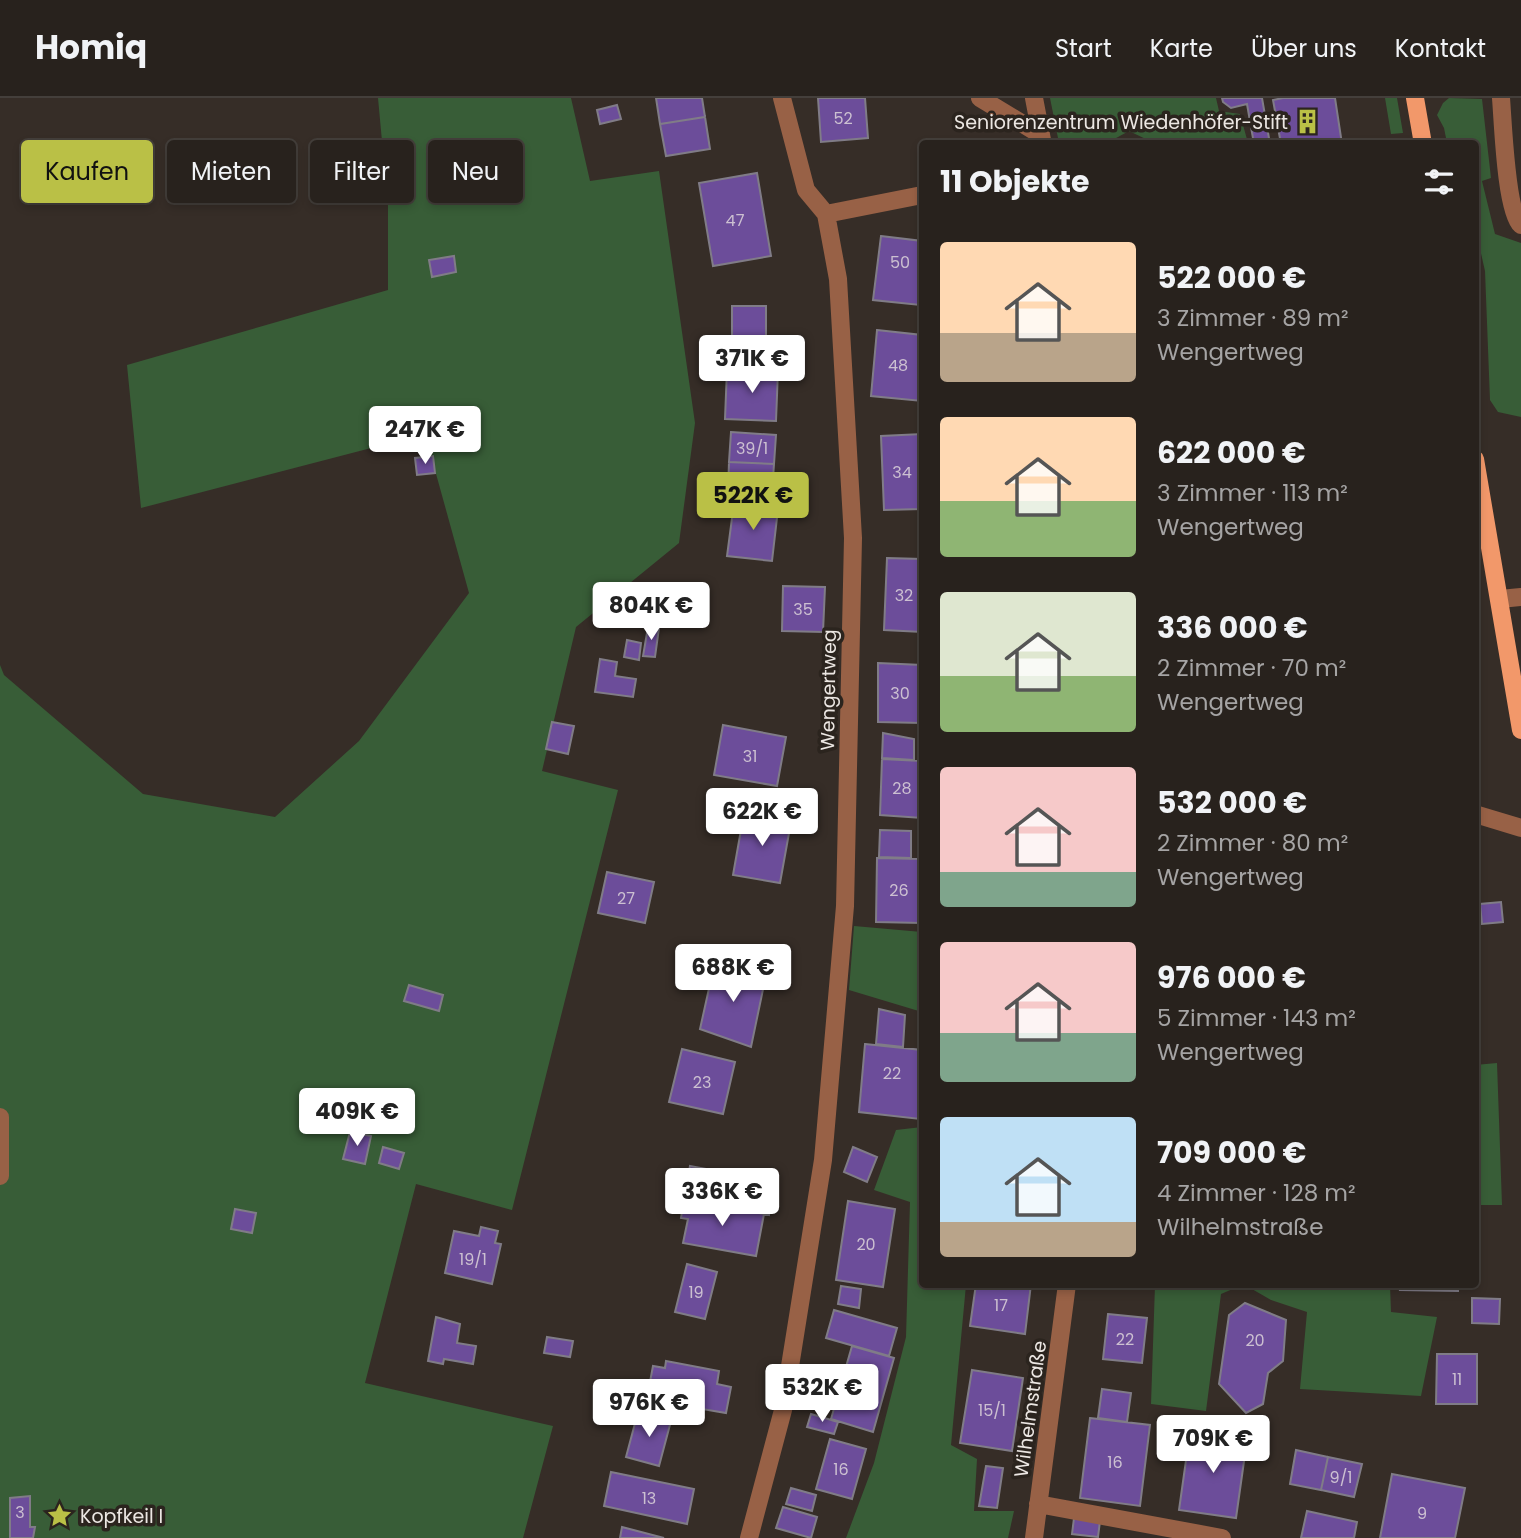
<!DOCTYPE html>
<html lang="de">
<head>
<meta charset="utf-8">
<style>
  :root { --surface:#28221d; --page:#342f2a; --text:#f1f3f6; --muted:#a5a4a4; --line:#443f3b; --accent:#bac046 }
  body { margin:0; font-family:Poppins,sans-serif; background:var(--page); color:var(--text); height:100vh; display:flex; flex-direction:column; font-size:26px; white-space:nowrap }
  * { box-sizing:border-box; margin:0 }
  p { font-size:23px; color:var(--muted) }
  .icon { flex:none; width:38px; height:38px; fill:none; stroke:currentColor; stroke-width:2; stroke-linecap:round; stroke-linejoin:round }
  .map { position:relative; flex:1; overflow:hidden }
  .drawer { position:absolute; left:919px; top:42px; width:560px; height:1148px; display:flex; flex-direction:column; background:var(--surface); border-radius:7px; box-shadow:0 4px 10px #0003,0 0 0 2px var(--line) }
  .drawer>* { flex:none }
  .guide { position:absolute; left:21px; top:42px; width:665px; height:63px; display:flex; gap:14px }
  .price { position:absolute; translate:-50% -60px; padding:0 16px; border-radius:7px; background:#fff; color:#222; font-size:23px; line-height:46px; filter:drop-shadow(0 2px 4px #0008) }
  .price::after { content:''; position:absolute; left:50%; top:42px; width:21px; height:16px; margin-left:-10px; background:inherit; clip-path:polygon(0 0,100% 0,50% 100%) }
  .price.on { background:var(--accent); color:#111 }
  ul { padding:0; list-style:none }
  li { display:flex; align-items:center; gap:21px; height:175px; padding:0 21px }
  li span { display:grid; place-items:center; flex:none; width:196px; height:140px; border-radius:7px; color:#555 }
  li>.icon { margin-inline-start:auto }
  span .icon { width:84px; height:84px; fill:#fffc; stroke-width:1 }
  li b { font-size:30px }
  h2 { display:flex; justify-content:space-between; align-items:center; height:84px; padding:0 21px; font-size:30px }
  .pill { padding:0 24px; border-radius:7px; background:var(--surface); box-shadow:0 4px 10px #0003,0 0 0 2px var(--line); font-size:24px; line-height:63px }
  .pill.on { background:var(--accent); color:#111 }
  header { display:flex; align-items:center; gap:42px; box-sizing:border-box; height:98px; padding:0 35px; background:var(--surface); border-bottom:2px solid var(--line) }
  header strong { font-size:33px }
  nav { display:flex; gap:38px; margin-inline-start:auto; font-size:24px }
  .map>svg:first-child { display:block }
  .green { fill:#385d37 }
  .building { fill:#6c4d9a; stroke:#807c87; stroke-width:2 }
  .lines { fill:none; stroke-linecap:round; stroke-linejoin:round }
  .minor { stroke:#986146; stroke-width:18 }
  .major { stroke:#f2986a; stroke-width:18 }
  .labels { text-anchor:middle; stroke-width:7; stroke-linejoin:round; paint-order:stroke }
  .number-label { font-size:16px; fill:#ccc0d1 }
  .poi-label { font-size:19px; fill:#ece7e3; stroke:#2b241e; text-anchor:end }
  .street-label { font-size:19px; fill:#ece7e3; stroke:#2b241e }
</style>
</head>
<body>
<header>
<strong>Homiq</strong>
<nav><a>Start</a><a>Karte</a><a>Über uns</a><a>Kontakt</a></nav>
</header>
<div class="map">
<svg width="1521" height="1440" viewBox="0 0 1521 1440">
  <rect width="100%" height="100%" fill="#362d27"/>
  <path class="green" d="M378 0H571L590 83 659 73 695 325 679 445 576 529 542 673 618 692 512 1112 416 1086 365 1285 553 1328 523 1440H0V567L4 577 143 696 275 719 359 643 469 495 425 336 141 410 127 267 388 192V108Z
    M1050 0H1216L1219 13 1240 16 1248 45H1198L1192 40 1186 45H1154L1129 33 1107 45H1059Z
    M1385 0H1397L1403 35 1391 36Z
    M1449 0 1482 1 1491 80 1482 83 1495 136 1521 145V319L1498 314 1490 302 1485 173 1475 129V46L1447 45 1444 30 1437 17 1443 5Z
    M854 828 922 834V914L849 892Z
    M1497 965 1502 1107H1475V967Z
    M922 1029V1186L966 1187 951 1347 977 1361 974 1413H1014L1008 1440H846L874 1365 906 1239 910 1104 874 1092 896 1032Z
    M1155 1187H1242L1221 1196 1206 1313 1151 1306Z
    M1245 1187H1390L1391 1214 1437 1219 1421 1298 1300 1291 1307 1214 1271 1202Z"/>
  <path class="building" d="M656 0H702L705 19 660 26Z
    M818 0H865L868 40 821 44Z
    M1222 0H1262L1270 46H1254L1247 6 1231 10 1223 4Z
    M1283 0H1335L1342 46H1281L1273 2Z
    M617 7 621 21 600 26 597 12Z
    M705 19 710 51 666 58 660 26Z
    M757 75 771 158 713 168 699 85Z
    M881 138 922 143 920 207 873 202Z
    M454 158 456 174 432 179 429 162Z
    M732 208H766V247H732Z
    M877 232 922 237V303L871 298Z
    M727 271 778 272 776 323 725 321Z
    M731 334 776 337 774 366 729 364Z
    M922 336V411L884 412 881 338Z
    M433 358 435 375 417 377 415 360Z
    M729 364 774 366 772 396 728 394Z
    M734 405 778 411 772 463 727 458Z
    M887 460 922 461V534L884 532Z
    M783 488 825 489 823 534 782 533Z
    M648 529 659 530 655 559 643 558Z
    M627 542 641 545 639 562 624 559Z
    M600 561 617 564 615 578 636 581 633 599 595 594Z
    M878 565 922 567V625L878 624Z
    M552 624 574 628 568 656 546 651Z
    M723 627 786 639 777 688 714 677Z
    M883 635 914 641V662L882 660Z
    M882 661 922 663V720L880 717Z
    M744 715 791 724 780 785 733 777Z
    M880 732 911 733V760L879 759Z
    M877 760 922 761V825L876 824Z
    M607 774 654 784 645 825 598 815Z
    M1501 804 1503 824 1482 826 1480 806Z
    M714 868 766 877 751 949 700 931Z
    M409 887 443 897 439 913 404 903Z
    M879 911 905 917 903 949 876 946Z
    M865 946 922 952 920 1021 859 1014Z
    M682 951 735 964 723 1016 669 1004Z
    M350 1034 371 1038 365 1066 343 1061Z
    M383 1049 404 1055 399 1071 379 1065Z
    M853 1049 877 1059 867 1084 844 1074Z
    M690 1068 776 1084 769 1117 684 1101Z
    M684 1101 764 1116 756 1158 683 1145 688 1121 681 1120Z
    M848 1103 895 1111 883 1189 836 1182Z
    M235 1111 256 1115 252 1135 231 1131Z
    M481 1129 498 1133 495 1145 501 1146 492 1186 445 1175 454 1133 479 1138Z
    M687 1166 717 1174 705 1221 675 1214Z
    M976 1186H1031L1025 1236 970 1228Z
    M1401 1186H1458V1193L1400 1192Z
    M841 1188 861 1191 859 1210 838 1206Z
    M1472 1200 1500 1201 1499 1226 1472 1225Z
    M1245 1205 1286 1222 1283 1263 1268 1275 1263 1306 1246 1315 1219 1286 1229 1217Z
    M834 1212 897 1230 889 1258 826 1240Z
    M1108 1216 1147 1220 1142 1265 1103 1261Z
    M436 1219 460 1226 457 1245 476 1248 473 1266 444 1261 443 1266 428 1263Z
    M547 1239 573 1243 570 1259 544 1255Z
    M852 1248 894 1260 873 1334 831 1321Z
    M1437 1256H1477V1306H1436Z
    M666 1263 719 1273 717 1286 731 1289 726 1315 702 1311 703 1302 660 1294 662 1286 650 1284 653 1268 665 1270Z
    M972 1272 1023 1280 1012 1353 960 1345Z
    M1102 1291 1131 1295 1127 1324 1098 1320Z
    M638 1314 671 1323 659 1368 626 1359Z
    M811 1316 838 1324 834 1336 807 1329Z
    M1090 1320 1150 1327 1140 1408 1080 1400Z
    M1190 1334 1247 1342 1236 1420 1179 1412Z
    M830 1341 866 1351 852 1401 816 1391Z
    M1296 1352 1328 1359 1321 1392 1290 1386Z
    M1328 1359 1362 1366 1354 1399 1321 1392Z
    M986 1368 1003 1370 997 1410 979 1408Z
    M611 1374 694 1391 687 1426 604 1408Z
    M1392 1376 1465 1390 1455 1440H1380Z
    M791 1390 816 1397 812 1413 786 1406Z
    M30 1398V1429H35L33 1440H10V1400Z
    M783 1409 817 1419 811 1440 776 1430Z
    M1307 1413 1357 1424 1354 1440H1301Z
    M1074 1420 1100 1423 1098 1439 1072 1436Z
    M622 1429 664 1440H620Z"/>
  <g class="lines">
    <path class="minor" d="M980 0 1041 37
      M1034 0 1042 42
      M1501 0C1503 24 1506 114 1521 127
      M826 116 922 97
      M1500 501 1521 499
      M1475 716 1521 730
      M0 1019V1078
      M1038 1406 1222 1440
      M749 1440 783 1312 823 1062 845 808 853 440 838 181 826 116 806 92 782 0
      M1034 1440 1067 1186"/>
    <path class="major" d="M1415 0 1423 46
      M1475 361 1521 632"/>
  </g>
  <defs>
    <symbol id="building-bare" viewBox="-9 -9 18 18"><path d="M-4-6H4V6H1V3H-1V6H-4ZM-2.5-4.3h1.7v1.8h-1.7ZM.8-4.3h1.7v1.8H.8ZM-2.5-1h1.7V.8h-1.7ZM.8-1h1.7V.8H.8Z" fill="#bac046" stroke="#2b241e" stroke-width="2.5" paint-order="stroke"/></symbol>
    <symbol id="sight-bare" viewBox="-9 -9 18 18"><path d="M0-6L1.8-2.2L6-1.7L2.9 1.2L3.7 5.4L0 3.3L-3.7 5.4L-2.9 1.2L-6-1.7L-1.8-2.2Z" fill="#bac046" stroke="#2b241e" stroke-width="2.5" paint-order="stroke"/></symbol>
  </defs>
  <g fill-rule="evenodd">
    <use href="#building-bare" x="1290" y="6" width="35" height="35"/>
    <use href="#sight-bare" x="42" y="1400" width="35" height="35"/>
  </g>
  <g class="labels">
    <g class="number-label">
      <text x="843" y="26">52</text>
      <text x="735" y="128">47</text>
      <text x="900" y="170">50</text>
      <text x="898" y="273">48</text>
      <text x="752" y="356">39/1</text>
      <text x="902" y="380">34</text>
      <text x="904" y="503">32</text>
      <text x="803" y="517">35</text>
      <text x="900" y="601">30</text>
      <text x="750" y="664">31</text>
      <text x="902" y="696">28</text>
      <text x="899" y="798">26</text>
      <text x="626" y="806">27</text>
      <text x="892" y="981">22</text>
      <text x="702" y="990">23</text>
      <text x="866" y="1152">20</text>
      <text x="473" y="1167">19/1</text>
      <text x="696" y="1200">19</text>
      <text x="1001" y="1213">17</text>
      <text x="1125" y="1247">22</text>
      <text x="1255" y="1248">20</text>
      <text x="1457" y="1287">11</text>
      <text x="992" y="1318">15/1</text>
      <text x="1115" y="1370">16</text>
      <text x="841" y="1377">16</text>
      <text x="1341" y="1385">9/1</text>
      <text x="649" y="1406">13</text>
      <text x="20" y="1420">3</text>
      <text x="1422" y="1421">9</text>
    </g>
    <g class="poi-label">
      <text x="1288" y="31">Seniorenzentrum Wiedenhöfer-Stift</text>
      <text x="80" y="1425" text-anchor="start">Kopfkeil I</text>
    </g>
    <g class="street-label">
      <text transform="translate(828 592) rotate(-89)" y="7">Wengertweg</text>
      <text transform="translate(1030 1311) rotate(-82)" y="7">Wilhelmstraße</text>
    </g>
  </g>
</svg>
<b class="price" style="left:752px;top:297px">371K €</b>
<b class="price" style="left:425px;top:368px">247K €</b>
<b class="price on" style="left:753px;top:434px">522K €</b>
<b class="price" style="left:651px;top:544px">804K €</b>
<b class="price" style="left:762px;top:750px">622K €</b>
<b class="price" style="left:733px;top:906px">688K €</b>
<b class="price" style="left:357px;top:1050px">409K €</b>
<b class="price" style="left:722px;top:1130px">336K €</b>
<b class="price" style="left:822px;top:1326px">532K €</b>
<b class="price" style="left:649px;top:1341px">976K €</b>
<b class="price" style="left:1213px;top:1377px">709K €</b>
<div class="guide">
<a class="pill on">Kaufen</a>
<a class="pill">Mieten</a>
<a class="pill">Filter</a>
<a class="pill">Neu</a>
</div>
<section class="drawer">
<h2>11 Objekte<svg class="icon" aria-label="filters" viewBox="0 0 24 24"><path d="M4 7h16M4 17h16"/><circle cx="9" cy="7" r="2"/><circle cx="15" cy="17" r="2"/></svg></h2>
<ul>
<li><span style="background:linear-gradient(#ffd9b3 65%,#b9a48a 0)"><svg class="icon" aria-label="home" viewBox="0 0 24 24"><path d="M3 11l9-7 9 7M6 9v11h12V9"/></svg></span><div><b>522 000 €</b><p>3 Zimmer · 89 m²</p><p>Wengertweg</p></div></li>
<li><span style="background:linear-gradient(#ffd9b3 60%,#8fb573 0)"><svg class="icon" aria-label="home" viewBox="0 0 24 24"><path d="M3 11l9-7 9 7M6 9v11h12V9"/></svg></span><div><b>622 000 €</b><p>3 Zimmer · 113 m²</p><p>Wengertweg</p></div></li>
<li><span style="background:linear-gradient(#dfe7d0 60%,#8fb573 0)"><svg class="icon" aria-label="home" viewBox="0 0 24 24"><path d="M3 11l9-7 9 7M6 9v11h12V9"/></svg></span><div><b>336 000 €</b><p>2 Zimmer · 70 m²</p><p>Wengertweg</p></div></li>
<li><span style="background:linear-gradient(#f6c9c9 75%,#7fa58c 0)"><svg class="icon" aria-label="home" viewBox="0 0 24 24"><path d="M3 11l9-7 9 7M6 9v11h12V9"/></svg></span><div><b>532 000 €</b><p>2 Zimmer · 80 m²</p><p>Wengertweg</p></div></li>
<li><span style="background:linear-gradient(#f6c9c9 65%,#7fa58c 0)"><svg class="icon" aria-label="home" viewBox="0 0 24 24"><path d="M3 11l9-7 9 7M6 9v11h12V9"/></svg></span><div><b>976 000 €</b><p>5 Zimmer · 143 m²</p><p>Wengertweg</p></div></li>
<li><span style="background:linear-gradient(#bfe0f5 75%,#b9a48a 0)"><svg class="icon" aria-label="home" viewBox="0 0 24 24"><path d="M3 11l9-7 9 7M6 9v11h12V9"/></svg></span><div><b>709 000 €</b><p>4 Zimmer · 128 m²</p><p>Wilhelmstraße</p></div></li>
</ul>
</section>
</div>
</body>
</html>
